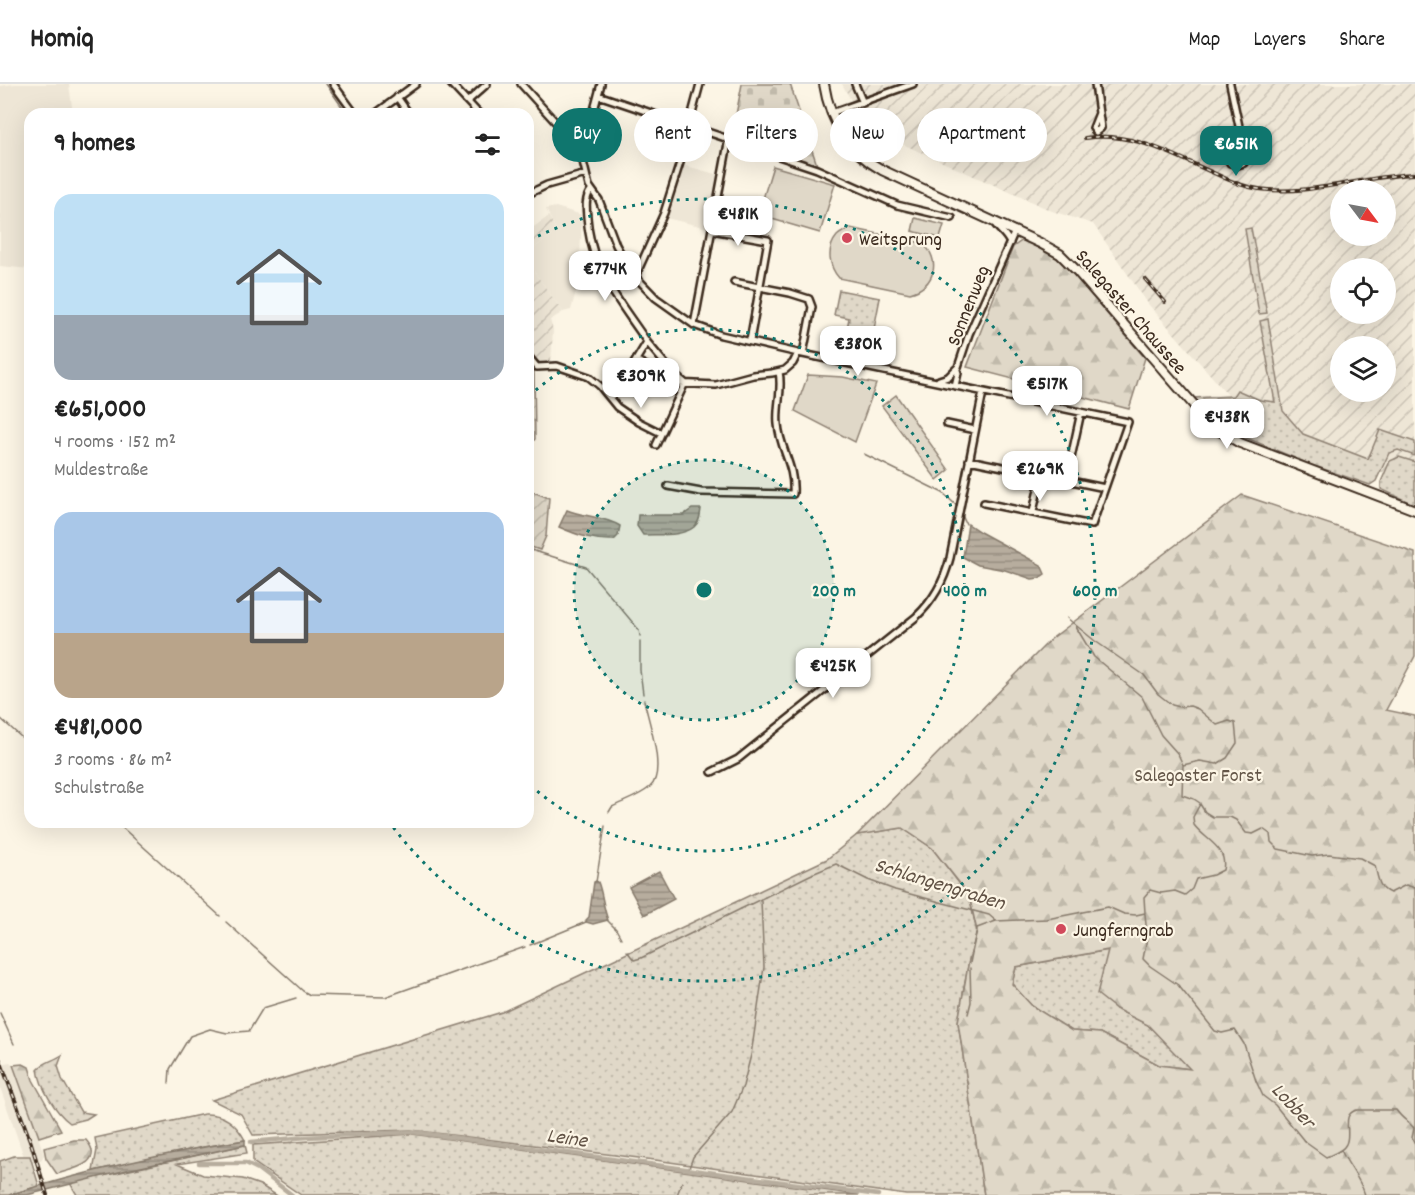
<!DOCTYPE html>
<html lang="en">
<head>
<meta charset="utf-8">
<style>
  :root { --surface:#fff; --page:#f2f2f2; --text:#222; --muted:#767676; --line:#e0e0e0; --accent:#0f766e }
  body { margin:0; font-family:Dekko,sans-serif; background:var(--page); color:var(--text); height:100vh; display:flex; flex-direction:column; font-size:22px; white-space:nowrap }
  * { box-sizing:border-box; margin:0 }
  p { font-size:20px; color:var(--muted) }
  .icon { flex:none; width:33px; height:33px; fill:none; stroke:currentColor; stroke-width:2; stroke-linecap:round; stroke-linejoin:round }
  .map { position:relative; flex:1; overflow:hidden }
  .drawer { position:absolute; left:24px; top:24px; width:510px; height:720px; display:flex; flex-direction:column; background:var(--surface); border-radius:18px; box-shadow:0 6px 24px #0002 }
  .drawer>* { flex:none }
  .guide { position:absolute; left:552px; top:24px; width:570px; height:54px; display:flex; gap:12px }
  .needle { width:39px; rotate:122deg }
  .tools { position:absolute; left:1330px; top:96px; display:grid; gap:12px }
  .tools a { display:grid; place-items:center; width:66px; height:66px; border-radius:50%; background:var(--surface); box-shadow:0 6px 24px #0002; font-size:30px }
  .price { position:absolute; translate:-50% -51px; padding:0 14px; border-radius:12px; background:#fff; color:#222; font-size:20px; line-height:39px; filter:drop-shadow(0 2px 3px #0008) }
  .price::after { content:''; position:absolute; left:50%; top:36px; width:18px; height:14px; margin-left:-9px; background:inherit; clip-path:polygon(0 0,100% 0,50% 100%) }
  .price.on { background:var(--accent); color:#fff }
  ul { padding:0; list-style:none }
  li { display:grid; align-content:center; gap:12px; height:318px; padding:0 30px }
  li span { display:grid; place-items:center; height:186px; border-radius:18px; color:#555 }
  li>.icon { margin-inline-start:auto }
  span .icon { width:108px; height:108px; fill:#fffc; stroke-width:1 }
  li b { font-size:26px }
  h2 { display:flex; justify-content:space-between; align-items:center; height:72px; padding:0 30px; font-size:26px }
  .chip { padding:0 21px; border-radius:27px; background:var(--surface); box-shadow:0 6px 24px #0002; font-size:21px; line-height:54px }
  .chip.on { background:var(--accent); color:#fff }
  header { display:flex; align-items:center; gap:36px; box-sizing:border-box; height:84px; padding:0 30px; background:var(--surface); border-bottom:2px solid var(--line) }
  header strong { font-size:28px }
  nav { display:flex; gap:33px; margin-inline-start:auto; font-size:21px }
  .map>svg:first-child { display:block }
  .built { fill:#eee6d6 }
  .industrial { fill:url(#industrial-furrows); fill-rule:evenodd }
  .grass { fill:url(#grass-dots); stroke:#8e8173; stroke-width:1.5 }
  .forest { fill:url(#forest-firs); stroke:#8e8173; stroke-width:1.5; fill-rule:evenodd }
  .cemetery { fill:url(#cemetery-stones); stroke:#8e8173; stroke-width:1.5 }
  .garden { fill:url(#garden-furrows); stroke:#8e8173; stroke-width:1.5 }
  .pitch { fill:#e0d8c8; stroke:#8e8173; stroke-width:1.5 }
  .water { fill:url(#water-rules); stroke:#85796b; stroke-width:1.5 }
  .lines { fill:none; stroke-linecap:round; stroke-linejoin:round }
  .stream { stroke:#85796b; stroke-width:1.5 }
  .canal { stroke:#b7ad9e; stroke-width:4.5 }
  .minor-casing { stroke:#3b2a1e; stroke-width:10 }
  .secondary-casing { stroke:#3b2a1e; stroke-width:12 }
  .minor { stroke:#fcf5e5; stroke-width:5 }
  .secondary { stroke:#fcf5e5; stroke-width:8 }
  .rail-casing { stroke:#3b2a1e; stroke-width:4 }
  .rail { stroke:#fcf5e5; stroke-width:1.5; stroke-dasharray:4.5; stroke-linecap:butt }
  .ring { fill:none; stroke:#0f766e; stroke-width:3; stroke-dasharray:3 6 }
  .poi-dot { fill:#d1495b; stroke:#fcf5e5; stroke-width:2 }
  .labels { text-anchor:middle; stroke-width:4.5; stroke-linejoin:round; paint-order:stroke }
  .poi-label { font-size:20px; fill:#3b2a1e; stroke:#fcf5e5; text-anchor:start }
  .street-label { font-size:20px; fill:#3b2a1e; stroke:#fcf5e5 }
  .park-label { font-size:20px; fill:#645648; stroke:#fcf5e5 }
  .water-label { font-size:21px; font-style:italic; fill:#605144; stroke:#fcf5e5 }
  .centre { fill:#0f766e; stroke:#fcf5e5; stroke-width:3 }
  .ring-label { font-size:18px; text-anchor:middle; font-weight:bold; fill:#0f766e; stroke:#fcf5e5; stroke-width:4.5; stroke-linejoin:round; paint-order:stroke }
</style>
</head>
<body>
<header>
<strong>Homiq</strong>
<nav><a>Map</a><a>Layers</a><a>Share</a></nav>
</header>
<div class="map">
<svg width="1415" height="1111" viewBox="0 0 1415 1111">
  <defs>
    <pattern id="industrial-furrows" width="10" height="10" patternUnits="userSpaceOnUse" patternTransform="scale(1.5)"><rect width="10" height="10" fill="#eee6d6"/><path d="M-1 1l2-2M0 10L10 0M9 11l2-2" fill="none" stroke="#cdc5b7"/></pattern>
    <pattern id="grass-dots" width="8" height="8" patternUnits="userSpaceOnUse" patternTransform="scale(1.5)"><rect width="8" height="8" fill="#e0d8c8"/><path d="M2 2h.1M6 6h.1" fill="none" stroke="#c1baab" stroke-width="1.8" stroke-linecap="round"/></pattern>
    <pattern id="forest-firs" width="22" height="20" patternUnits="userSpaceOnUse" patternTransform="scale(1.5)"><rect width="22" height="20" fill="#e0d8c8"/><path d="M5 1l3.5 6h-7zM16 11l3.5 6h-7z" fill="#c1baab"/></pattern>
    <pattern id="cemetery-stones" width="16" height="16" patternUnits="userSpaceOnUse" patternTransform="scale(1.5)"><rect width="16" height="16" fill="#e0d8c8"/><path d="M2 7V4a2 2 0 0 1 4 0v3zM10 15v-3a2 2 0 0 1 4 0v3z" fill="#c1baab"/></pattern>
    <pattern id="garden-furrows" width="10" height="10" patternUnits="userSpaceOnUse" patternTransform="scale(1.5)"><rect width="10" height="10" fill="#e0d8c8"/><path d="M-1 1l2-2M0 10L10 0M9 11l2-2" fill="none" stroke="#c1baab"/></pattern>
    <pattern id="water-rules" width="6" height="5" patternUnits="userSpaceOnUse" patternTransform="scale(1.5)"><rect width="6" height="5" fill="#b7ad9e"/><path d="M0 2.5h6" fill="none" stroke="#968d80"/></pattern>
  </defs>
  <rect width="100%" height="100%" fill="#fcf5e5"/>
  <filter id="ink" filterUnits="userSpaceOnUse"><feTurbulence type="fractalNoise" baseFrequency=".0167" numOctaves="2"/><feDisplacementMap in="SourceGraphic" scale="12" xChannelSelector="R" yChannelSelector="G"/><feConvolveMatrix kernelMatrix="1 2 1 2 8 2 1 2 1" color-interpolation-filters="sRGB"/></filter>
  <g filter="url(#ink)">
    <path class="built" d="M15 0H69L73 30H30V185L0 182V2Z
      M683 81 719 91 708 144 666 134Z
      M556 123 582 131 579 196 571 226 563 228 528 179V168L557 148 546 125Z
      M10 978 13 981 26 1013 44 1071 41 1076 30 1080 24 1073 0 1003V980Z"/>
    <path class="industrial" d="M842 0H1415V402L1299 357 1250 336 1149 221 1093 140 1052 127 880 50 857 27ZM1341 106H1386V152H1341ZM1341 184H1386V230H1341ZM1341 262H1386V308H1341Z
      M549 132 557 148 528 168V147Z
      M528 179 563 228 550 236 553 246 551 278 540 281 536 280 528 269V238L532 234 528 228Z"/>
    <path class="grass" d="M1251 144 1267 229 1259 230 1245 145Z
      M839 206 880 214 873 250 847 245 849 234 834 231Z
      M1268 235 1283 327 1303 350 1368 375 1380 346 1415 358V372L1398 366 1389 369 1376 397 1370 401 1312 381 1237 350 1217 338 1194 314 1233 312 1237 306 1260 316 1275 318 1260 237Z
      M1399 373 1415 378V421L1381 405V398L1390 377Z
      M902 744 932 764 969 812 977 848 969 876 958 938 984 1111H906L655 1076 411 1046 253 1051 241 1030 212 1016 502 928 827 775 857 751Z
      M1109 866 1116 925 1148 941 1191 985 1159 981 1100 949 1072 947 1032 922 1012 900 1016 883Z
      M62 971 58 982 62 995 81 1028 94 1030 86 1035 70 1039C55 1028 40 1003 38 985 42 979 55 976 62 971Z
      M204 1030C223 1029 236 1039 245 1056L203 1063 93 1087 97 1066 95 1054Z
      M412 1050 859 1111H301L253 1078V1061Z
      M245 1061 247 1069 177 1080 203 1091 243 1095 260 1101 276 1111H77L70 1099Z
      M14 1072H30L39 1102 9 1111H0V1077Z"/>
    <path class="forest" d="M1023 156 1061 176 1145 274 1129 325 967 283 1013 163Z
      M1242 411 1415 469V572L1386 626 1415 632V1111H984L958 938 969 876 977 847 969 811 932 764 902 744 857 751 1051 555ZM1108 866 1097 910 1116 925 1148 941 1190 985 1159 981 1100 949 1072 947 1032 922 1012 900 1016 883Z
      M23 980 29 983 33 996 61 1046 39 1053 13 981Z
      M74 1056H86C106 1079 73 1085 57 1090L46 1074 44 1064Z"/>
    <path class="cemetery" d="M742 0H790L817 81 732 51Z"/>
    <path class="garden" d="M528 287H534L535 355 529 362 528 382Z
      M528 406 549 414 546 452 540 466 528 462Z"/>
    <path class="pitch" d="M773 82 835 100 820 149 758 131Z
      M915 134 944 141 940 154 912 147Z
      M850 144 922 159C942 175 935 203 910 209L839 194C829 183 826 165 837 152 840 149 846 146 850 144Z
      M808 291 843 293 876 300 855 358 795 327Z
      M896 311 949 386 937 396 882 322Z"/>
    <path class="water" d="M692 425H701C700 431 700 438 694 443 682 453 658 450 643 451L637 442 638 431H683Z
      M567 426C584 433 604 432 620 442L618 452 614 456C594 457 577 451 559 443Z
      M968 440 980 448 1041 481 1045 490 1039 494 1032 495 1005 486 978 481 963 473Z
      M659 787 674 815 644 831 629 803Z
      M596 797 598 798C603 811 603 824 608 836L593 840 586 838V836L589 833 594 798Z
      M245 1056V1061L127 1086 27 1111H9C86 1087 165 1069 245 1056Z"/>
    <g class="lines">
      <path class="stream" d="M326 0 347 30
        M864 370 943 409 957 422
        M962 431 966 440
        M528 465 586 483 639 546 640 552
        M1067 534 1095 557 1144 591 1158 610 1172 621 1180 623 1190 622 1198 625 1217 641 1229 637 1235 639 1237 659 1227 674 1217 680 1200 677 1183 681 1182 711 1194 715 1200 719
        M1076 543 1094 573 1142 613 1161 651 1178 670 1183 681
        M640 558V586L643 610
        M0 634 30 661
        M609 728 612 723C624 717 640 712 650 703 667 689 648 636 644 616
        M116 738 220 832
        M596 798 605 742
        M1145 830 1147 851
        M607 836 616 845 621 854
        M226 838 303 907 310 911 385 913 525 863
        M1147 854 1143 875 1150 882 1178 901 1215 947 1222 949 1235 946 1244 960 1256 997 1263 1012 1275 1021 1305 1058 1326 1073C1333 1070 1343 1067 1346 1060 1352 1048 1340 1030 1357 1026H1396C1402 1035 1408 1037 1414 1044L1412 1054 1415 1060
        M530 861 586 838
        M627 867 634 876 641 874 810 791 836 780 868 796 895 806 989 831 996 837 1047 835 1108 823 1124 830 1136 831 1145 829 1144 813 1150 806 1161 809 1175 807 1185 811 1192 805 1196 795 1213 791 1223 786C1228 763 1205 756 1194 741L1193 733 1200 720 1205 728 1213 733H1230L1236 736 1246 749 1253 750 1263 745 1270 750 1271 758 1278 765 1312 772 1329 770 1360 774 1375 782C1378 793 1378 804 1390 809L1406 801 1415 804
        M970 879 977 844 996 837
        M0 929 14 960
        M968 930 971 918 970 884
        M169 999 170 985 190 952 210 945 227 949 249 947 263 924 296 914
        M1341 1066C1348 1082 1360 1094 1365 1111
        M689 1084 693 1073 732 1028 743 1002 751 971 764 883 761 817
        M677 1111 682 1098"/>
      <path class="canal" d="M251 1058 307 1053 413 1048 878 1111
        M199 1079H246L258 1085 292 1111"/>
      <defs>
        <path id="minor" d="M333 0 355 30
          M451 0 479 30
          M521 0 580 65 589 102 599 116 616 161 631 188 656 214 694 241 721 251 798 269 1128 338 1092 441 984 419
          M855 0 863 19
          M1095 0 1101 44 1096 48 1093 44 1099 29
          M1230 0 1246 75 1244 79 1238 81 1230 79 1240 52
          M598 11 817 85 897 121 952 134
          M397 13 409 30
          M468 17 487 0
          M831 29 913 0
          M375 30 416 0
          M689 41 700 0
          M844 52 843 38 847 24
          M579 63 587 52 601 0
          M591 106C585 114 586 123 587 133 591 187 619 216 647 258
          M528 110 547 101 586 90
          M994 138C997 145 1005 148 1010 159
          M712 146 768 156 750 257
          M635 193 664 129 692 41
          M734 198 790 209 809 215 812 223 803 270
          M694 241 729 54
          M528 272 537 283 557 282 589 293 600 302 617 323 639 338 661 349
          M939 296 948 293 958 283 969 250 1015 147
          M685 299 671 287 647 258 636 276 675 299 716 301 753 291 772 289 785 286 793 279 798 269
          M955 302 958 289 957 286
          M610 314 622 300 636 276
          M947 340 975 346
          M656 361 685 299
          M969 376 1105 404
          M1066 397 1081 328
          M668 402 701 408 793 410C795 381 780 366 778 340 776 323 783 305 779 288
          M1033 428 1041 392
          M712 688 738 675 916 533C934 516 944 498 950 474L983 308"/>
        <path id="secondary" d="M824 0C830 38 848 67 882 86L1040 159 1060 170 1078 188 1200 328 1220 347 1240 359 1415 426"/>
      </defs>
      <use href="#minor" class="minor-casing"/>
      <use href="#secondary" class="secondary-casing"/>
      <use href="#minor" class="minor"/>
      <use href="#secondary" class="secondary"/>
      <defs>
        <path id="rail" d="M1085 54C1134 47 1172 71 1216 90 1230 97 1244 103 1259 105 1312 112 1363 92 1415 90
          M1145 195 1165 218
          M0 976 31 1059 47 1111"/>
      </defs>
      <use href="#rail" class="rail-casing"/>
      <use href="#rail" class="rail"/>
    </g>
  </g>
  <circle cx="704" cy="506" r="130" fill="#0f766e" fill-opacity=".12"/>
  <g class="ring">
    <circle cx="704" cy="506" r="130"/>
    <path d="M529 312A261 261 0 1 1 529 700"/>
    <path d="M530 156A391 391 0 1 1 390 739"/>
  </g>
  <g class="poi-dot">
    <circle cx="847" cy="154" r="6"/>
    <circle cx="1061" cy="845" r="6"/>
  </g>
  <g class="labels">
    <g class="poi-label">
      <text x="859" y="161">Weitsprung</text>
      <text x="1073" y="852">Jungferngrab</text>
    </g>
    <g class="street-label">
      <text transform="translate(967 221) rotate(-68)" y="7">Sonnenweg</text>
      <text transform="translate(1132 227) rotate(49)" y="7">Salegaster Chaussee</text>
    </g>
    <g class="park-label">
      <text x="1198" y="697">Salegaster Forst</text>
    </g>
    <g class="water-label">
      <text transform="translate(940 799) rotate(17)" y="7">Schlangengraben</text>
      <text transform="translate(1294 1021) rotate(47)" y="7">Lobber</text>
      <text transform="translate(567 1053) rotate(8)" y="7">Leine</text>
    </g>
  </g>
  <circle cx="704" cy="506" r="9" class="centre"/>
  <g class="ring-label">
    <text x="834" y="512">200 m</text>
    <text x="965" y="512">400 m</text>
    <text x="1095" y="512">600 m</text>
  </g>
</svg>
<div class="tools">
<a><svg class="needle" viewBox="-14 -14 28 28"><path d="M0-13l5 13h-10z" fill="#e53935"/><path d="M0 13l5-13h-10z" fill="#767676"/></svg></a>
<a><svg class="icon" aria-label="locate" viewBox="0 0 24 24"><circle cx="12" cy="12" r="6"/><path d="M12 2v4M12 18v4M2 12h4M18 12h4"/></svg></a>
<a><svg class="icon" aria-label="layers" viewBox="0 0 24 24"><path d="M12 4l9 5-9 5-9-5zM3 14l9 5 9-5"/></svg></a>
</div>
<b class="price on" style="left:1236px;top:93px">€651K</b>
<b class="price" style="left:738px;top:163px">€481K</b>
<b class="price" style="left:605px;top:218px">€774K</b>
<b class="price" style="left:858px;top:293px">€380K</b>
<b class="price" style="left:641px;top:325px">€309K</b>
<b class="price" style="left:1047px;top:333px">€517K</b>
<b class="price" style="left:1227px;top:366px">€438K</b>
<b class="price" style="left:1040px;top:418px">€269K</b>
<b class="price" style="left:833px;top:615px">€425K</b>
<div class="guide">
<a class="chip on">Buy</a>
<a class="chip">Rent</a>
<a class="chip">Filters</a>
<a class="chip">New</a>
<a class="chip">Apartment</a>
</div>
<section class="drawer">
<h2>9 homes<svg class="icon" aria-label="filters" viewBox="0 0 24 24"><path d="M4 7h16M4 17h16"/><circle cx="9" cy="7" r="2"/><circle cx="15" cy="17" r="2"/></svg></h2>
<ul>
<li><span style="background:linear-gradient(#bfe0f5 65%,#9aa5b1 0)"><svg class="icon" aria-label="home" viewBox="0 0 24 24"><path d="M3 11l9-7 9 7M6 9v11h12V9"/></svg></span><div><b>€651,000</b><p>4 rooms · 152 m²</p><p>Muldestraße</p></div></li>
<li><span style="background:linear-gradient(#a9c7e8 65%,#b9a48a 0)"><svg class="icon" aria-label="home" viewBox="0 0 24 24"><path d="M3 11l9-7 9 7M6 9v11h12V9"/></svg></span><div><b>€481,000</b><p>3 rooms · 86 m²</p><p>Schulstraße</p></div></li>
</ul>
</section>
</div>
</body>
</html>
